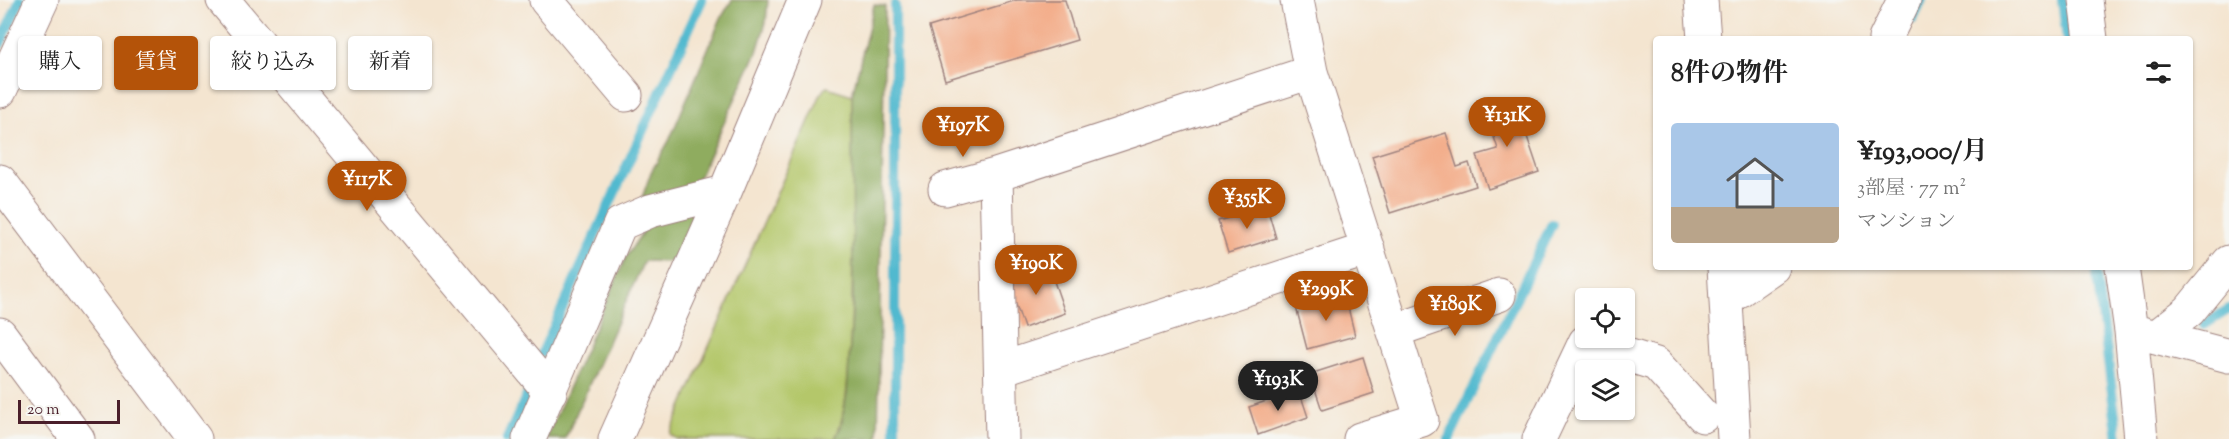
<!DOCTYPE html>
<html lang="ja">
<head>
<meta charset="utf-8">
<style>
  :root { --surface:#fff; --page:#f6f6f6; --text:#222; --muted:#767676; --line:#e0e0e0; --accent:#b45309 }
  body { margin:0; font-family:"Sorts Mill Goudy","Noto Serif JP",serif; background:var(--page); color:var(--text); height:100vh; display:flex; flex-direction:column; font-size:22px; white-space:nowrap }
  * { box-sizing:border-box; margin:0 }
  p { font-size:20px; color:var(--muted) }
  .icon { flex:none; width:33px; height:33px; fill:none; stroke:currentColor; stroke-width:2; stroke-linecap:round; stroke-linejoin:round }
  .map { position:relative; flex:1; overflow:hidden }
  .sheet { position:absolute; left:1653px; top:36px; width:540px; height:234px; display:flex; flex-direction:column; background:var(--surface); border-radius:6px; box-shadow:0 2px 4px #0004 }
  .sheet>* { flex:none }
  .hud { position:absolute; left:18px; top:36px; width:570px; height:54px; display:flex; gap:12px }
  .tools { position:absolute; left:1575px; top:288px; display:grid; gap:12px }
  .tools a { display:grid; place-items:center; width:60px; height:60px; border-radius:6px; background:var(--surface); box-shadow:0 2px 4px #0004; font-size:30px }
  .scale { position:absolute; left:18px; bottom:15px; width:102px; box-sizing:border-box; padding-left:6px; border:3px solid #4a1f2b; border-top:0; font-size:16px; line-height:21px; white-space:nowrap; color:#4a1f2b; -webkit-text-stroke:4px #f6f6f2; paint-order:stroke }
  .price { position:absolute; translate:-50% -51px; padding:0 14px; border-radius:21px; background:var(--accent); color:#fff; font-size:20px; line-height:39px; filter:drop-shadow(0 2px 3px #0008) }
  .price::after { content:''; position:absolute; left:50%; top:36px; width:18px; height:14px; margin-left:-9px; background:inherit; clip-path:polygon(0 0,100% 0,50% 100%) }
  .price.on { background:#222; color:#fff }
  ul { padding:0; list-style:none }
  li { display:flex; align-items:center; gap:18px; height:150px; padding:0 18px }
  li+li { border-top:2px solid var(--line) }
  li span { display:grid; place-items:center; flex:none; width:168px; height:120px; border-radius:6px; color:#555 }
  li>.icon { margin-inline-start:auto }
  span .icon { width:72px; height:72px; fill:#fffc; stroke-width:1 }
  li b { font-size:26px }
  h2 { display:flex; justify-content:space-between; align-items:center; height:72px; padding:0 18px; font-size:26px }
  .chip { padding:0 21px; border-radius:6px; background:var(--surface); box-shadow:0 2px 4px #0004; font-size:21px; line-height:54px }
  .chip.on { background:var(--accent); color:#fff }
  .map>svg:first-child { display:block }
  .green { fill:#b4c76b; stroke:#7f734b; stroke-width:1.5 }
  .forest { fill:#8fac5f; stroke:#6c6645; stroke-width:1.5 }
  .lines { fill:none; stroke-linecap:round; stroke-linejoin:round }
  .stream { stroke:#51b9cf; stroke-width:10 }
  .building { fill:#f3ac88 }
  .minor-casing { stroke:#9f827e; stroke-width:35 }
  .minor { stroke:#fff; stroke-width:33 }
</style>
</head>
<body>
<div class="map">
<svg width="2229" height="439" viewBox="0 0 2229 439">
  <rect width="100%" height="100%" fill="#f6f6f2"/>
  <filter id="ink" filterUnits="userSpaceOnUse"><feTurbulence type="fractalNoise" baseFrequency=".0167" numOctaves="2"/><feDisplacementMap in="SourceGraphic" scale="12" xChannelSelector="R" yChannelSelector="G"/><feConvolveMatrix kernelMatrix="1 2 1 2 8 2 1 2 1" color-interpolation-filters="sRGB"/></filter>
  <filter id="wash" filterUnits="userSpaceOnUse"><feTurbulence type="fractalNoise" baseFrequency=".008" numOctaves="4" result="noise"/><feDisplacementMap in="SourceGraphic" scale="24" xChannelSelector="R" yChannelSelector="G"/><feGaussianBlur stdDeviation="1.35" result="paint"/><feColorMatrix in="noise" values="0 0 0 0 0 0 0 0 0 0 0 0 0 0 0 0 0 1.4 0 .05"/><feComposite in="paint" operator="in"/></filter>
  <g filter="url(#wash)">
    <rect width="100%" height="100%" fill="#f4e5d0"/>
    <path class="green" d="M827 87 852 95C852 178 855 261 850 344 848 376 848 409 835 439H677L670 434 821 94Z"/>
    <path class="forest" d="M732 0H768L766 22 757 52 692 192 641 201 651 172 669 141 721 18Z
      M874 5 885 6 878 439H835L841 426 847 393 853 299 852 95Z
      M693 209 691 228 677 262 644 261 565 439H546L627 255 650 221Z"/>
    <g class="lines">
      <path class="stream" d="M2062 0 2067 39
        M1913 19 1922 0
        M0 44 20 0
        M2096 267 2118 439
        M2204 325 2229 309
        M542 353 702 0
        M507 439 532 384
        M895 439V5
        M1449 439 1552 224"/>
    </g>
    <g id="blocks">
      <path class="building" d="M1017 0H1065L1077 40 945 80 929 27Z
        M1515 101 1539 172 1488 189 1477 155 1498 149 1485 110Z
        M1446 133 1457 167 1469 163 1476 186 1390 213 1372 156Z
        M1267 207 1276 238 1228 253 1218 221Z
        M1048 264 1065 313 1024 328 1007 278Z
        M1345 295 1355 336 1307 349 1296 307Z
        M1363 357 1374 393 1322 410 1310 374Z
        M1299 390 1308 417 1258 435 1249 407Z"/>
    </g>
  </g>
  <g filter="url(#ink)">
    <use href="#blocks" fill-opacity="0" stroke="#9f827e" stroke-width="1.5"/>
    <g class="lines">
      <defs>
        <path id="minor" d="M223 0 550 392
          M546 0 626 95
          M1297 0 1311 72 1422 420 1360 439
          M1701 0 1704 39
          M2086 0 2091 39
          M1885 39 1904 0
          M0 91 42 0
          M0 181 195 439
          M945 189 996 175
          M1724 267 1734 439
          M2122 267 2131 331 2141 439
          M1727 299 1773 267
          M1394 331 1499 295
          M2141 333 2229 356
          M0 334 78 439
          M2156 337 2189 311 2229 262
          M1001 369 1368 249
          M529 439 620 224 650 211 725 192 805 0
          M615 439 725 192
          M1002 439 996 175 1311 72
          M1539 439 1585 342 1656 364 1703 416"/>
      </defs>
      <use href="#minor" class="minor-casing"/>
      <use href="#minor" class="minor"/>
    </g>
  </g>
</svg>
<div class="tools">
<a><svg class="icon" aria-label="locate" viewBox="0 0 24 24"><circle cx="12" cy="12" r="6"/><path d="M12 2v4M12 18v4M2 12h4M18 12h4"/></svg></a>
<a><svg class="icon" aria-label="layers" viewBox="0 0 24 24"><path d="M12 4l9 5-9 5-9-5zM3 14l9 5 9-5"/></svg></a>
</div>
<div class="scale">20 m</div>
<b class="price" style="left:1507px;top:148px">¥131K</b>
<b class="price" style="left:963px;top:158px">¥197K</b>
<b class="price" style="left:367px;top:212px">¥117K</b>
<b class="price" style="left:1247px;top:230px">¥355K</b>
<b class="price" style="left:1036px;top:296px">¥190K</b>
<b class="price" style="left:1326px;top:322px">¥299K</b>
<b class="price" style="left:1455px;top:337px">¥189K</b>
<b class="price on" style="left:1278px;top:412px">¥193K</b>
<div class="hud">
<a class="chip">購入</a>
<a class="chip on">賃貸</a>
<a class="chip">絞り込み</a>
<a class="chip">新着</a>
</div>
<section class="sheet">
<h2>8件の物件<svg class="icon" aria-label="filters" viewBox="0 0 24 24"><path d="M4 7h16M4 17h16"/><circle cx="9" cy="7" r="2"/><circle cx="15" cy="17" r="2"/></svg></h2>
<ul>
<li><span style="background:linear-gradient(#a9c7e8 70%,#b9a48a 0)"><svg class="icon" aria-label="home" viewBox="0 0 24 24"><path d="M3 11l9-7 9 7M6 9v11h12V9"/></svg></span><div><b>¥193,000/月</b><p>3部屋 · 77 m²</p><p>マンション</p></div></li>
</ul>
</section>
</div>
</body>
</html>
